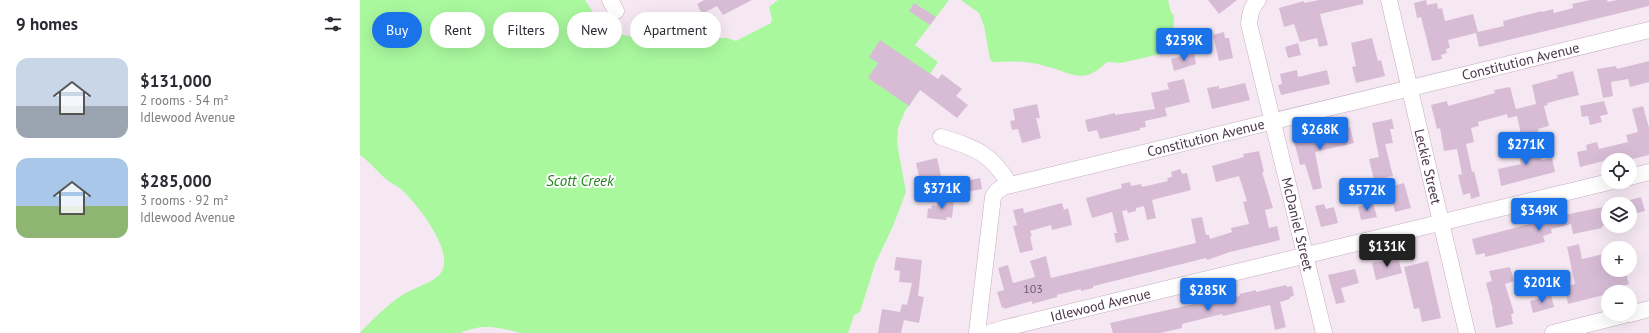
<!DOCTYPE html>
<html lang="en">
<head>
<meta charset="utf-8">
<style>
  :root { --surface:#fff; --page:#f7f7f7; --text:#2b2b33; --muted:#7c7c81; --accent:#1a73e8 }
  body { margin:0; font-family:"PT Sans",sans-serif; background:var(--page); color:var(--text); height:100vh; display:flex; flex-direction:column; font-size:15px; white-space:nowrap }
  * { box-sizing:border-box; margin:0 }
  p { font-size:13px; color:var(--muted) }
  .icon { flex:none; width:22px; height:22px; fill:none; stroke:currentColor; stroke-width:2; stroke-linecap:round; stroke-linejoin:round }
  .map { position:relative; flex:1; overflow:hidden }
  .sheet { display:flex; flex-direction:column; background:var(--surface); width:360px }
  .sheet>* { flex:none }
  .banner { position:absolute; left:12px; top:12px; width:380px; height:36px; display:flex; gap:8px }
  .controls { position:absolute; left:1241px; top:153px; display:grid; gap:8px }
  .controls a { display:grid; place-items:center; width:36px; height:36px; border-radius:50%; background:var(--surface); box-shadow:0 4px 16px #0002; font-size:20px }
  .price { position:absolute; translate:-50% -34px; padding:0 9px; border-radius:4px; background:var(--accent); color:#fff; font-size:13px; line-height:26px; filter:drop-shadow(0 1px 2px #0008) }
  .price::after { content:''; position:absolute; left:50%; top:24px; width:12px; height:9px; margin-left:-6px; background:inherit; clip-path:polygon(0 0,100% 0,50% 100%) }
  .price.selected { background:#222; color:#fff }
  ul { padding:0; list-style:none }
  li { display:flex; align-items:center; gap:12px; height:100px; padding:0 16px }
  li span { display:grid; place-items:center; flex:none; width:112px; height:80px; border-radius:12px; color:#555 }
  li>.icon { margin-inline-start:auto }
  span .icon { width:48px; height:48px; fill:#fffc; stroke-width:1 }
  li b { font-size:17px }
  h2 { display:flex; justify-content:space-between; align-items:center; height:48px; padding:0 16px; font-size:17px }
  .tag { padding:0 14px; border-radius:18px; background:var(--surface); box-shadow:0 4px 16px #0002; font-size:14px; line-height:36px }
  .tag.selected { background:var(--accent); color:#fff }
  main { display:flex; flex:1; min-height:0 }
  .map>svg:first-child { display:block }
  .water { fill:#a9f89e }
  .building { fill:#d8bcd6 }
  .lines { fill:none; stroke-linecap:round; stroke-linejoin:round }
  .minor-casing { stroke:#c5acc1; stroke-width:17 }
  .minor { stroke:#fff; stroke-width:16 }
  .labels { text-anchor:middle; stroke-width:4; stroke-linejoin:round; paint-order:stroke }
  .number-label { font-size:12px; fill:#6e576c }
  .street-label { font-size:14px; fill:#4a3548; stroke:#fff }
  .water-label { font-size:15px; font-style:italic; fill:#26841d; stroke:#fff }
</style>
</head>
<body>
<main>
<section class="sheet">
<h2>9 homes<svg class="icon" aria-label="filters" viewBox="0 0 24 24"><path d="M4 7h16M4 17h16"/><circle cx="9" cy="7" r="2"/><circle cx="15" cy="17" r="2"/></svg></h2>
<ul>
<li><span style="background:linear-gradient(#c9d6e8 60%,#9aa5b1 0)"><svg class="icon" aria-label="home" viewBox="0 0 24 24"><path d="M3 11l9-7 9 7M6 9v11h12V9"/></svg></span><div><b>$131,000</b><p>2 rooms · 54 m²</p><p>Idlewood Avenue</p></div></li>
<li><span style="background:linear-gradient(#a9c7e8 60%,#8fb573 0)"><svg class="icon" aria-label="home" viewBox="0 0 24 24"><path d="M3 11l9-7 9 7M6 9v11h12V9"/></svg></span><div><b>$285,000</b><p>3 rooms · 92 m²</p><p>Idlewood Avenue</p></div></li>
</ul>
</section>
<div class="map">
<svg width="1289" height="333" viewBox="0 0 1289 333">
  <rect width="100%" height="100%" fill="#f5e8f3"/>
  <path class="water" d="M0 0H225L236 17 251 32 284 40 314 23 323 20 342 22 355 38H367L376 41 411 23 412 19 409 7 418 0H589L555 45 578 62 545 111 538 128 537 143 546 192 533 226 515 264 500 312 494 315 488 333H161C138 327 123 323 100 333H0C10 322 33 299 46 293 56 287 69 284 78 276 100 257 57 204 42 190 38 186 32 184 27 180 18 172 10 162 0 155Z
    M601 0H808L811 12 814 16 813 51 761 63 747 62C722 86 713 73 685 66 668 61 650 61 633 62L630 59 624 26 619 13Z"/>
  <path class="building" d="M344 0H392L363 15 357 6 342 14 337 4Z
    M848 0H877L859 14Z
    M959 0H1003V4L960 14 968 45 959 47 957 38 940 42 934 24 924 27 919 8 944 1V3Z
    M1066 0 1067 5 1077 3 1078 9 1082 8 1085 21 1113 14 1118 32 1144 26 1143 21 1182 11V12L1193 9 1194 13 1213 8 1212 4 1230 0H1247L1248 2 1257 0H1289V6L1119 47 1116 33 1088 40 1090 48 1086 49 1087 53 1081 55 1082 59 1072 61 1061 17 1057 18 1054 3Z
    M554 3 576 17 570 25 549 11Z
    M864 32 865 38H869L873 58 859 61 853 35Z
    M1012 38 1018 61 1021 60 1025 76 996 83 992 67 996 66 991 43Z
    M520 40 578 79 582 74 602 89 596 96 608 105 597 118 560 90 549 106 508 78 518 63 509 57Z
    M938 43 941 55 928 58 925 47Z
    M834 53 836 64 814 71 811 59Z
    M1289 61V82L1270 87 1268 79 1251 82 1253 96 1243 98 1237 69 1256 66 1257 69Z
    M937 70 938 77 967 70 970 84 921 95 918 85 922 84 920 74Z
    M1213 71 1219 95 1187 103 1188 105 1184 106 1189 126 1178 129 1179 136 1162 139 1157 116 1148 118 1147 114 1118 122 1119 126 1111 128 1114 142 1106 144 1112 172 1114 171 1120 196 1111 199 1110 193 1103 195 1098 175 1102 174 1097 149 1084 151 1080 128 1077 129 1071 105 1087 101 1088 106 1135 93 1134 90 1150 87 1156 109 1176 104 1172 85 1198 78 1197 75Z
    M824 79 830 102 805 108 807 116 785 121 786 127 780 128V130L740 139 737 130 728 132 725 120 755 113V115L795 109 791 93 809 89 807 83Z
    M885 83 890 100 852 109 847 88 859 86V89Z
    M1244 101 1248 114 1240 116 1242 122 1230 125 1228 116 1222 117 1220 106Z
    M677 104 680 118H676L681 138 662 143 658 129 652 130 650 121 655 120 653 109Z
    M1283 106 1289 128V155L1268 160 1267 157 1248 160 1220 167 1217 152 1227 150 1226 145 1237 142 1239 149 1268 142 1266 135 1278 132 1272 109Z
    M1032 119 1034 129H1030L1033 143 1025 144 1033 176 1014 180 1009 159 1019 157 1012 123Z
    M990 127 994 143 955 152 962 188 953 190 945 164 940 165 934 141Z
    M1169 138 1173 156 1180 154 1182 160 1192 158 1195 172 1141 186 1138 169 1161 164 1156 141Z
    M899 151 904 172H902L913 208 905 210 909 228 917 226 920 240 870 252 847 260 846 258 738 285 733 286V288L721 291V289L697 295V297L672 304V301L644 309V307L642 308 637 292 644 290 638 268 648 265 653 283 675 277 670 261 686 256 691 278 836 243 831 219 842 217 846 235H849L850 239 872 232 871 228 889 224 883 202 887 201 879 176 856 182 852 166 884 157 883 154Z
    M577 158 582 180 561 185 556 163Z
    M820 169 822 174 827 173 831 190 792 200 796 218 787 220 784 206 776 208V211L768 213 767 210 762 211 769 240 756 243 754 233H757L752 212 732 218 726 198 762 188 761 184 770 182 771 186 781 184 782 187 808 181 807 178 812 177 811 172Z
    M620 178 622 189 602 193 600 182Z
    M1044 183 1051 208 1035 212 1029 187Z
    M1281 197 1285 211 1270 215V200Z
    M578 198 594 200 592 218 587 217 586 220 567 218 568 208 571 209 572 205 577 206Z
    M702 203 704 210 708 208 712 225 692 230 691 225 670 231 672 236H670L673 250 660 253 653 226 657 225 653 210 663 208 664 213Z
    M1013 203 1017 217 1001 220 998 207Z
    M964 204 966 209 974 207 978 223 961 227 955 206Z
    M1248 206V220H1245L1246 225 1242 226V228L1213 234 1211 224 1191 229 1192 233 1183 236 1185 242 1125 257V253L1116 255 1112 239 1204 215Z
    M1219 244 1222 259 1248 253V273L1265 270 1269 284 1259 287 1260 291 1248 292V294L1208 304 1205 287 1215 284 1207 247Z
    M536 257 562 260 558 296 564 297 559 323 544 320 541 333H518L522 309 540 312 542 304 547 305 552 283 539 282 540 271 534 270Z
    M1038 257 1042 273 1016 280 1012 263Z
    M1068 261 1081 318 1062 322 1059 308 1054 309 1044 267Z
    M1150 267 1154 281 1145 284 1154 313 1151 314 1153 324 1136 328 1132 310H1133L1126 283 1132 281 1129 271Z
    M995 269 999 283 981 288 985 302 976 304 968 275Z
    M926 285 927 287 932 286 934 296 930 297V299L920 302 926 327 915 330 910 305 863 316 862 314 822 324V328L800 333H753L750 323 861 298 862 300 880 296 879 294 896 290V292Z
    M1191 295 1194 307 1173 313 1170 301Z"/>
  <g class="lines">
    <defs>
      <g id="minor">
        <path d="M250 0 256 11"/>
        <path id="s1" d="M898 0C891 7 890 15 889 24L964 333"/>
        <path id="s2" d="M1029 0 1107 333"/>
        <path d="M581 137C616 148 631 153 650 185"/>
        <path d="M1270 177 1289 172"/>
        <path d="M1270 314 1289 309"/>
        <path id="s3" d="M617 333 633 197 637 191 643 187 1289 30"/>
        <path id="s4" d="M629 333 645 328 1249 182"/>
        <path d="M1193 333 1268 314"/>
      </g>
    </defs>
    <use href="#minor" class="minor-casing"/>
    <use href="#minor" class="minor"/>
  </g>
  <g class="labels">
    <g class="number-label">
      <text x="673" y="293">103</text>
    </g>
    <g class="street-label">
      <text dy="5" stroke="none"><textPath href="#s3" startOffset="684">Constitution Avenue</textPath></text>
      <text dy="5" stroke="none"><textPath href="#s3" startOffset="360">Constitution Avenue</textPath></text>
      <text dy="5" stroke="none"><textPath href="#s2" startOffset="171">Leckie Street</textPath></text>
      <text dy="5" stroke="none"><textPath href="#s1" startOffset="232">McDaniel Street</textPath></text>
      <text dy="5" stroke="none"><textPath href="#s4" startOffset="115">Idlewood Avenue</textPath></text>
    </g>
    <g class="water-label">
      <text x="220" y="186">Scott Creek</text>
    </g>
  </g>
</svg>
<div class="controls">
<a><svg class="icon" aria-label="locate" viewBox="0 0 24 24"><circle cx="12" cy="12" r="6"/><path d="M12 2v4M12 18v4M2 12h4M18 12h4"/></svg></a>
<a><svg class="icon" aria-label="layers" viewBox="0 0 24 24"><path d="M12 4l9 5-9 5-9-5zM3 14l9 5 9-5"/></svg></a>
<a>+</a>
<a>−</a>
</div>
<b class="price" style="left:824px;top:62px">$259K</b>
<b class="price" style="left:960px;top:151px">$268K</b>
<b class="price" style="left:1166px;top:166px">$271K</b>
<b class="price" style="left:582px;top:210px">$371K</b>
<b class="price" style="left:1007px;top:212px">$572K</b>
<b class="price" style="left:1179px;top:232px">$349K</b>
<b class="price selected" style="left:1027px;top:268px">$131K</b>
<b class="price" style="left:1182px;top:304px">$201K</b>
<b class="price" style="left:848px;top:312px">$285K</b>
<div class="banner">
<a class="tag selected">Buy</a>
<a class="tag">Rent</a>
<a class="tag">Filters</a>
<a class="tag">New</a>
<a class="tag">Apartment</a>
</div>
</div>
</main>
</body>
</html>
